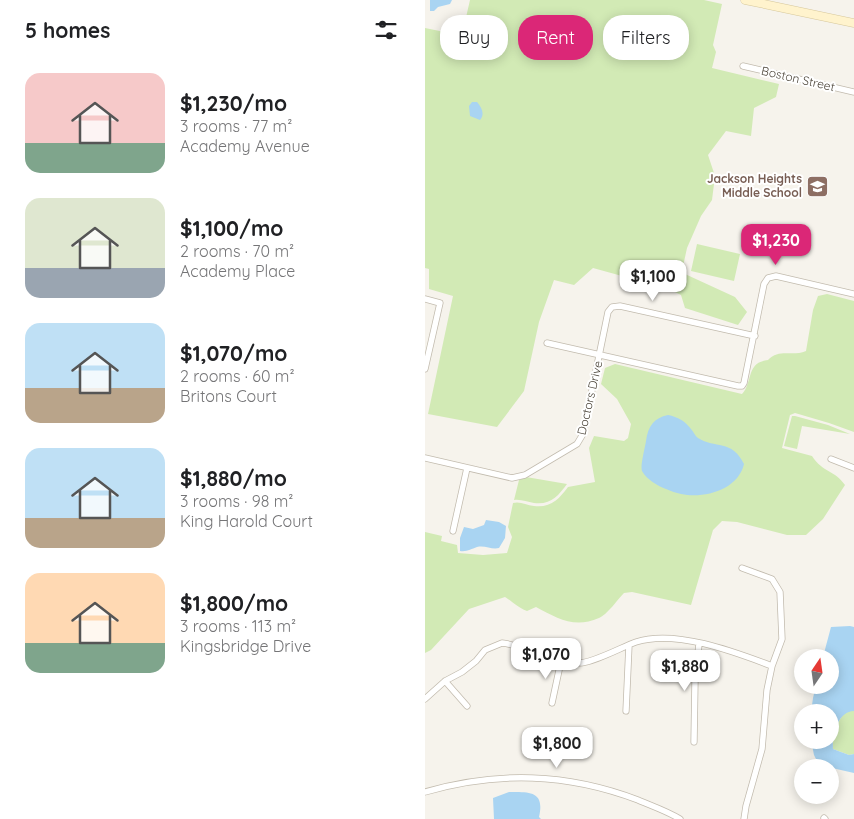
<!DOCTYPE html>
<html lang="en">
<head>
<meta charset="utf-8">
<style>
  :root { --surface:#fff; --page:#f6f6f6; --text:#202124; --muted:#757577; --accent:#db2777 }
  body { margin:0; font-family:Quicksand,sans-serif; background:var(--page); color:var(--text); height:100vh; display:flex; flex-direction:column; font-size:19px; white-space:nowrap }
  * { box-sizing:border-box; margin:0 }
  p { font-size:16px; color:var(--muted) }
  .icon { flex:none; width:28px; height:28px; fill:none; stroke:currentColor; stroke-width:2; stroke-linecap:round; stroke-linejoin:round }
  .map { position:relative; flex:1; overflow:hidden }
  .details { display:flex; flex-direction:column; background:var(--surface); width:425px }
  .details>* { flex:none }
  .hud { position:absolute; left:15px; top:15px; width:339px; height:45px; display:flex; gap:10px }
  .needle { width:32px; rotate:13deg }
  .controls { position:absolute; left:369px; top:649px; display:grid; gap:10px }
  .controls a { display:grid; place-items:center; width:45px; height:45px; border-radius:50%; background:var(--surface); box-shadow:0 2px 12px #0003; font-size:25px }
  .price { position:absolute; translate:-50% -42px; padding:0 11px; border-radius:10px; background:#fff; color:#222; font-size:16px; line-height:32px; filter:drop-shadow(0 1px 2px #0008) }
  .price::after { content:''; position:absolute; left:50%; top:30px; width:15px; height:11px; margin-left:-8px; background:inherit; clip-path:polygon(0 0,100% 0,50% 100%) }
  .price.selected { background:var(--accent); color:#fff }
  ul { padding:0; list-style:none }
  li { display:flex; align-items:center; gap:15px; height:125px; padding:0 25px }
  li span { display:grid; place-items:center; flex:none; width:140px; height:100px; border-radius:15px; color:#555 }
  li>.icon { margin-inline-start:auto }
  span .icon { width:60px; height:60px; fill:#fffc; stroke-width:1 }
  li b { font-size:21px }
  h2 { display:flex; justify-content:space-between; align-items:center; height:60px; padding:0 25px; font-size:21px }
  .tag { padding:0 18px; border-radius:20px; background:var(--surface); box-shadow:0 2px 12px #0003; font-size:18px; line-height:45px }
  .tag.selected { background:var(--accent); color:#fff }
  main { display:flex; flex:1; min-height:0 }
  .map>svg:first-child { display:block }
  .green { fill:#d2eab5 }
  .water { fill:#a9d4f2 }
  .lines { fill:none; stroke-linecap:round; stroke-linejoin:round }
  .minor-casing { stroke:#c2bbae; stroke-width:7 }
  .secondary-casing { stroke:#d6c79b; stroke-width:9 }
  .minor { stroke:#fff; stroke-width:5.5 }
  .secondary { stroke:#fff3cd; stroke-width:8 }
  .labels { text-anchor:middle; stroke-width:4; stroke-linejoin:round; paint-order:stroke }
  .street-label { font-size:12px; fill:#4b4439; stroke:#fff }
  .education-label { font-size:12px; font-weight:bold; fill:#785e54; stroke:#fff; text-anchor:end }
</style>
</head>
<body>
<main>
<section class="details">
<h2>5 homes<svg class="icon" aria-label="filters" viewBox="0 0 24 24"><path d="M4 7h16M4 17h16"/><circle cx="9" cy="7" r="2"/><circle cx="15" cy="17" r="2"/></svg></h2>
<ul>
<li><span style="background:linear-gradient(#f6c9c9 70%,#7fa58c 0)"><svg class="icon" aria-label="home" viewBox="0 0 24 24"><path d="M3 11l9-7 9 7M6 9v11h12V9"/></svg></span><div><b>$1,230/mo</b><p>3 rooms · 77 m²</p><p>Academy Avenue</p></div></li>
<li><span style="background:linear-gradient(#dfe7d0 70%,#9aa5b1 0)"><svg class="icon" aria-label="home" viewBox="0 0 24 24"><path d="M3 11l9-7 9 7M6 9v11h12V9"/></svg></span><div><b>$1,100/mo</b><p>2 rooms · 70 m²</p><p>Academy Place</p></div></li>
<li><span style="background:linear-gradient(#bfe0f5 65%,#b9a48a 0)"><svg class="icon" aria-label="home" viewBox="0 0 24 24"><path d="M3 11l9-7 9 7M6 9v11h12V9"/></svg></span><div><b>$1,070/mo</b><p>2 rooms · 60 m²</p><p>Britons Court</p></div></li>
<li><span style="background:linear-gradient(#bfe0f5 70%,#b9a48a 0)"><svg class="icon" aria-label="home" viewBox="0 0 24 24"><path d="M3 11l9-7 9 7M6 9v11h12V9"/></svg></span><div><b>$1,880/mo</b><p>3 rooms · 98 m²</p><p>King Harold Court</p></div></li>
<li><span style="background:linear-gradient(#ffd9b3 70%,#7fa58c 0)"><svg class="icon" aria-label="home" viewBox="0 0 24 24"><path d="M3 11l9-7 9 7M6 9v11h12V9"/></svg></span><div><b>$1,800/mo</b><p>3 rooms · 113 m²</p><p>Kingsbridge Drive</p></div></li>
</ul>
</section>
<div class="map">
<svg width="429" height="819" viewBox="0 0 429 819">
  <rect width="100%" height="100%" fill="#f6f3ec"/>
  <path class="green" d="M45 0H279L297 4 288 45 291 52 287 68 354 84 351 97 329 108 326 136 301 131 283 155 290 176 287 200 276 216 262 248 257 271 260 274 310 297 322 312 313 325 260 308 256 295 244 289 168 268 149 285 129 280 114 322 99 391 72 427 3 414 28 296 4 289V269L0 268V28L73 43 39 26Z
    M272 244 315 254 309 281 266 271Z
    M402 294 429 301V432L404 423 370 413 365 415 357 448 387 456C398 473 410 470 420 485L398 519 381 535H362L312 522 297 521 288 530 266 605 207 592 199 593C193 599 182 615 174 618 149 629 132 618 111 607L102 611C92 607 88 602 80 597L44 609 6 650 0 653V532L17 536 16 541 32 545 33 553 58 555 82 553 87 537 83 527 88 503C95 501 101 505 109 506 126 508 134 499 143 487L170 482 164 448 169 436 199 441 203 438 206 424 192 399 176 384 180 368 190 364 317 394C328 382 321 362 343 360 354 348 367 357 381 351L388 310 393 296Z
    M367 416H370L403 425 425 434 377 426 372 449 359 446Z
    M101 477 142 484C133 496 126 505 109 503 102 502 96 499 89 500L94 480Z
    M422 711H429V754L424 755 408 749C407 735 412 719 422 711Z"/>
  <path class="water" d="M5 0H27L25 4 13 7 9 11H5Z
    M47 102H52C57 108 60 114 55 120L45 116 44 106Z
    M243 415C253 417 260 421 266 429 269 432 270 436 273 438 290 449 307 439 319 464 313 490 279 499 256 494 251 493 246 491 241 489 233 486 222 480 217 471 215 466 220 448 221 441 223 426 229 418 243 415Z
    M61 520 74 522 81 526 80 538 74 548C67 550 60 545 52 547 46 549 42 552 35 551V538L39 527 48 529 59 525Z
    M425 626 429 627V711C413 711 407 735 408 749L424 755 429 754V773L394 765 389 755 386 740H405V712H386L388 698 391 685H405V658L398 657 406 627Z
    M84 792C105 792 120 791 114 817L116 819H69L68 798Z"/>
  <g class="lines">
    <defs>
      <path id="minor" d="M318 66 429 92
        M0 299 15 303 0 369
        M122 343 313 386H317L319 383 339 284 343 278 351 276 429 294
        M0 458 87 478 100 475 152 444 158 434 183 312 187 307 195 306 330 336
        M406 459 429 468
        M28 531 42 468
        M317 568 347 579 355 592 357 639 347 666 342 690 337 749 321 806 319 819
        M20 681 42 706
        M0 699 20 681 37 672 51 661 60 650 77 643C103 646 127 663 154 663 168 663 197 647 211 642 250 629 310 652 347 666
        M127 703 136 661
        M201 711 204 645
        M269 742 270 681 274 644
        M0 792C73 771 142 773 213 800 227 806 242 811 255 819
        M399 818 400 819"/>
      <path id="secondary" d="M320 0 429 23"/>
    </defs>
    <use href="#minor" class="minor-casing"/>
    <use href="#secondary" class="secondary-casing"/>
    <use href="#minor" class="minor"/>
    <use href="#secondary" class="secondary"/>
  </g>
  <defs>
    <symbol id="school-square" viewBox="-11 -11 22 22"><rect x="-9" y="-9" width="18" height="18" rx="4" fill="#8d6e63" stroke="#fff"/><path d="M0-5L7-2L0 1L-7-2ZM-4 1L0 2.5L4 1V4Q0 6-4 4Z" fill="#fff"/></symbol>
  </defs>
  <g fill-rule="evenodd">
    <use href="#school-square" x="380" y="174" width="25" height="25"/>
  </g>
  <g class="labels">
    <g class="street-label">
      <text transform="translate(373 79) rotate(13)" y="4">Boston Street</text>
      <text transform="translate(165 398) rotate(-77)" y="4">Doctors Drive</text>
    </g>
    <g class="education-label">
      <text x="377" y="183">Jackson Heights<tspan x="377" dy="14">Middle School</tspan></text>
    </g>
  </g>
</svg>
<div class="controls">
<a><svg class="needle" viewBox="-14 -14 28 28"><path d="M0-13l5 13h-10z" fill="#e53935"/><path d="M0 13l5-13h-10z" fill="#757577"/></svg></a>
<a>+</a>
<a>−</a>
</div>
<b class="price selected" style="left:351px;top:266px">$1,230</b>
<b class="price" style="left:228px;top:302px">$1,100</b>
<b class="price" style="left:121px;top:680px">$1,070</b>
<b class="price" style="left:260px;top:692px">$1,880</b>
<b class="price" style="left:132px;top:769px">$1,800</b>
<div class="hud">
<a class="tag">Buy</a>
<a class="tag selected">Rent</a>
<a class="tag">Filters</a>
</div>
</div>
</main>
</body>
</html>
